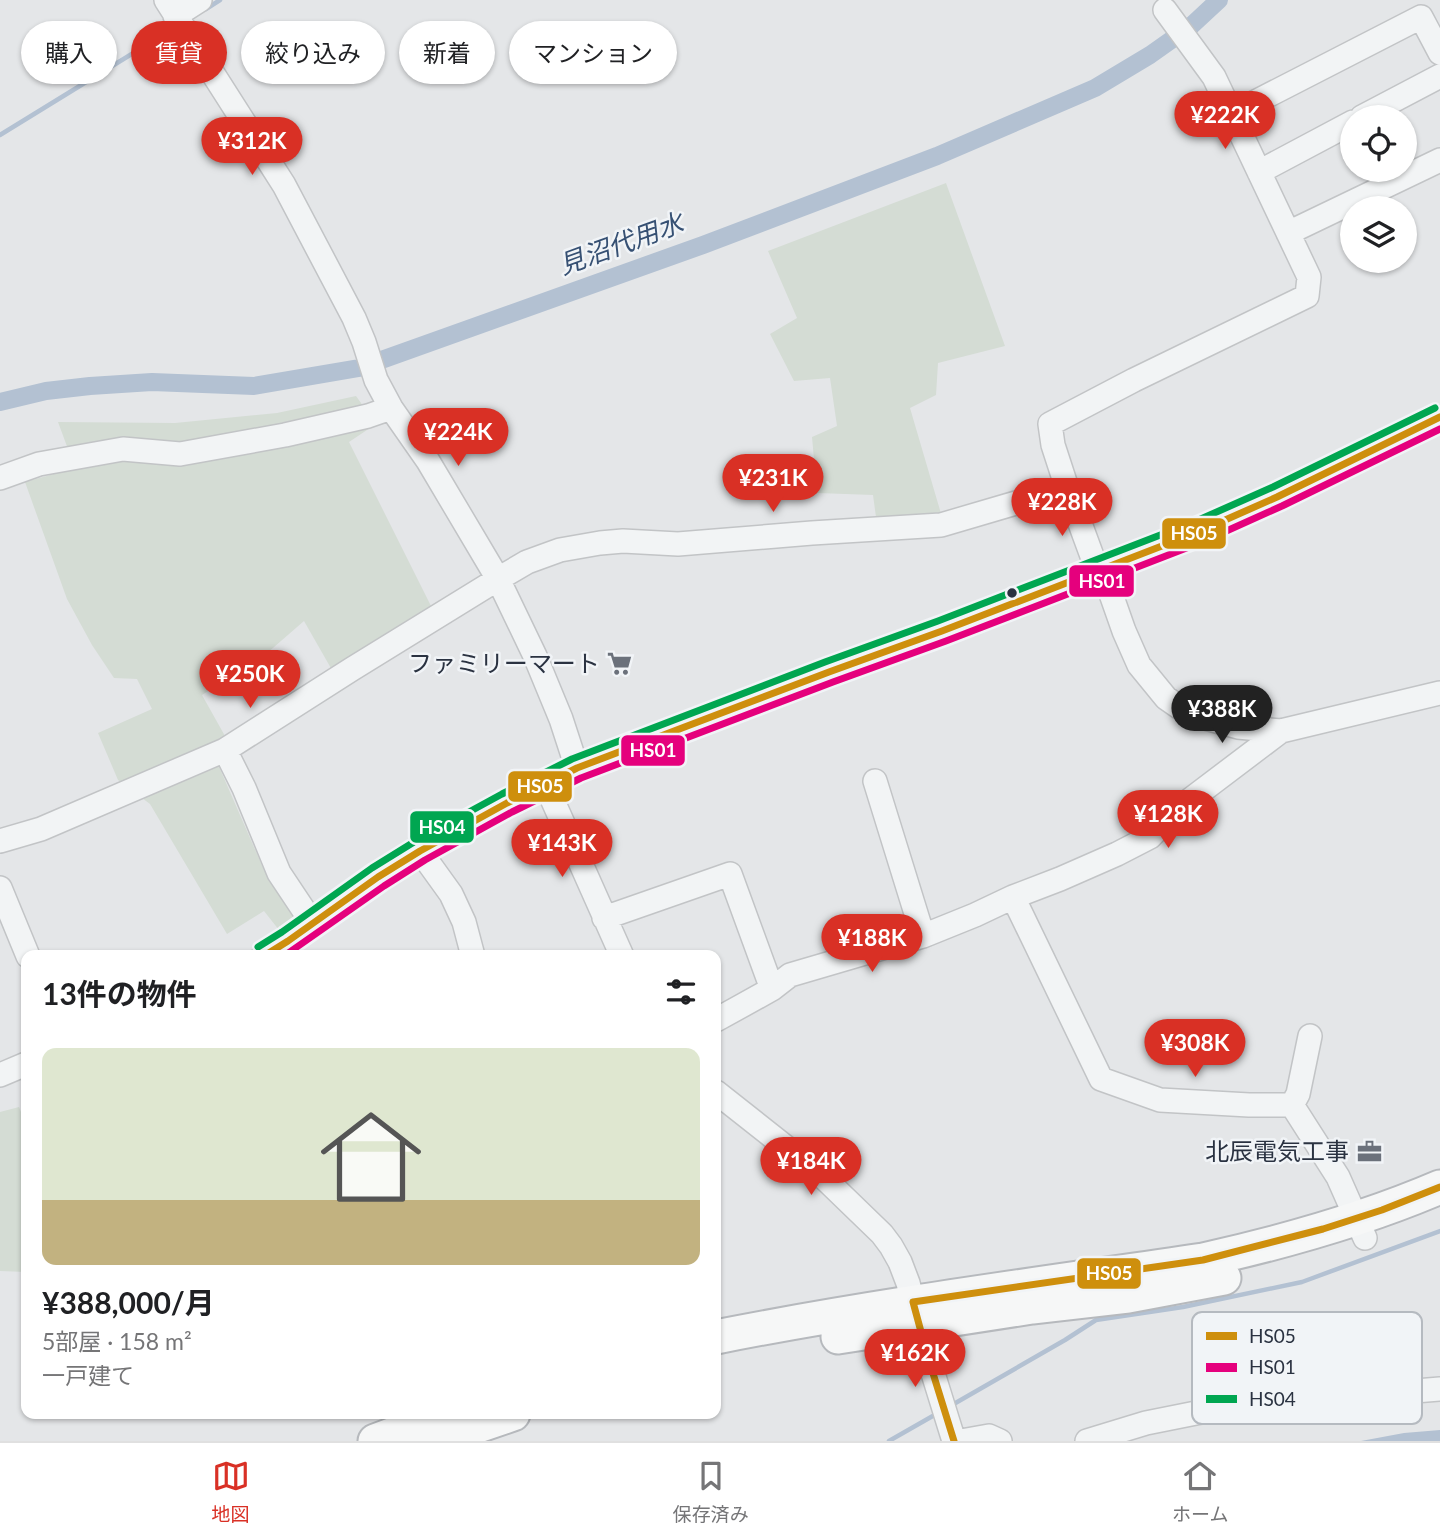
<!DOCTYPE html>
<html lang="ja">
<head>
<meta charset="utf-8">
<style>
  :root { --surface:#fff; --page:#f6f6f6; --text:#202124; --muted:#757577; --line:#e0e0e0; --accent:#d93025 }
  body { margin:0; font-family:Lato,"Noto Sans JP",sans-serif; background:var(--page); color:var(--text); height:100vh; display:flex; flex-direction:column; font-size:26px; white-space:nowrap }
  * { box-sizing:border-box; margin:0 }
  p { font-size:23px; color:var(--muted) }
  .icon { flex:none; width:38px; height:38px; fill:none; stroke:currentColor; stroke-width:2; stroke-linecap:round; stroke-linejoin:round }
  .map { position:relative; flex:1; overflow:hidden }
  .sheet { position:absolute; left:21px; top:950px; width:700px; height:469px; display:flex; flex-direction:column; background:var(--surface); border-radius:14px; box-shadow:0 2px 5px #0004 }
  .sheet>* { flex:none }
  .top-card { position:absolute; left:21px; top:21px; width:700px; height:63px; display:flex; gap:14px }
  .fabs { position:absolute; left:1340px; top:105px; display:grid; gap:14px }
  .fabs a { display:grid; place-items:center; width:77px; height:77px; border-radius:50%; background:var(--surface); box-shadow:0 2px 5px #0004; font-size:35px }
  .price { position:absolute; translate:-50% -60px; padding:0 16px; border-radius:24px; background:var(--accent); color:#fff; font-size:23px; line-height:46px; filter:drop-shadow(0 2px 4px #0008) }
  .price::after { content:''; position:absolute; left:50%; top:42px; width:21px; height:16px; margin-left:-10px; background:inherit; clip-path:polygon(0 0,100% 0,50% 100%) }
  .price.on { background:#222; color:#fff }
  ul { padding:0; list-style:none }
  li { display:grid; align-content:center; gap:14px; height:371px; padding:0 21px }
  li+li { border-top:2px solid var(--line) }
  li span { display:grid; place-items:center; height:217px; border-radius:14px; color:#555 }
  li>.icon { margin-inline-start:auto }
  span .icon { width:126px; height:126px; fill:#fffc; stroke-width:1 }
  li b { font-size:30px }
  h2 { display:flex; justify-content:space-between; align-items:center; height:84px; padding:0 21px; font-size:30px }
  .pill { padding:0 24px; border-radius:32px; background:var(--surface); box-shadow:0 2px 5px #0004; font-size:24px; line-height:63px }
  .pill.on { background:var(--accent); color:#fff }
  .menu { display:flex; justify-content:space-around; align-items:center; height:98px; border-top:2px solid var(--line); background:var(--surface); font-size:19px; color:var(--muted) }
  .menu a { display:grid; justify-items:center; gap:4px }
  .menu .on { color:var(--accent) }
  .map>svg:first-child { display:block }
  .green { fill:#d4dcd4 }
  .water { fill:#b3c1d2 }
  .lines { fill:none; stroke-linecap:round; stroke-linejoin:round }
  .stream { stroke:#b3c1d2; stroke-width:4.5 }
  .canal { stroke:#b3c1d2; stroke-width:18 }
  .minor-casing { stroke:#c2c4c6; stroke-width:26 }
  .highway-casing { stroke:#b6b9bd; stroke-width:37 }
  .minor { stroke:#f2f4f5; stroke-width:23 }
  .highway { stroke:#f6f7f7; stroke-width:33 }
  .bus-1-casing { stroke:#f1f4f7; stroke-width:12 }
  .bus-2-casing { stroke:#f1f4f7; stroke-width:12 }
  .bus-3-casing { stroke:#f1f4f7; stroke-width:12 }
  .bus-1 { stroke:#ce8f0d; stroke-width:7 }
  .bus-2 { stroke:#e5007d; stroke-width:7 }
  .bus-3 { stroke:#00a651; stroke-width:7 }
  .bus-dot { fill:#2a3241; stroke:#f1f4f7; stroke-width:2.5 }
  .labels { text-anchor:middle; stroke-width:5; stroke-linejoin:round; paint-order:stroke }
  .poi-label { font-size:24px; fill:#2a3241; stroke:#f1f4f7; text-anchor:end }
  .water-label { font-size:26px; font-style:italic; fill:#365073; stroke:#f1f4f7 }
  .key { fill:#f1f4f7; stroke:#b5bac0; stroke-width:2 }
  .key-label { font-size:19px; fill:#2a3241 }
  .line-badge { stroke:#f1f4f7; stroke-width:2.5 }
  .badge-label { font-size:19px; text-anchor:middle; font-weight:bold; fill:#fff }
</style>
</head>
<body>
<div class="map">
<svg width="1440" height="1441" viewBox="0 0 1440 1441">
  <rect width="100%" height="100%" fill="#e4e6e8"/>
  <path class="green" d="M946 183 1005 346 938 363 936 395 910 408 942 517H876L873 495 817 493 812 437 837 426 830 378 794 381 770 334 797 318 768 251Z
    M356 396 376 424 349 442 432 608 332 670 304 621 266 654 202 695 225 736 210 746 264 870 295 920 279 930 264 911 227 934 150 804 118 780 98 733 152 709 137 679 114 678 92 645 67 599 25 482 75 468 58 422 175 423 277 413Z
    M19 1107 26 1124V1272L0 1271V1112Z"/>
  <path class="water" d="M1440 1430V1441H1361L1404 1433Z"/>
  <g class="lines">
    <path class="stream" d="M206 9 220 0
      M0 135 174 28
      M952 1405 1065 1340 1096 1320 1183 1307 1302 1282 1440 1231
      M889 1441 938 1413"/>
    <path class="canal" d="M0 402 46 391 90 386 152 382 254 386 359 368 703 245 937 156 1095 88 1150 55 1191 26 1219 0"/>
    <defs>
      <path id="minor" d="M166 0 284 185 354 318 364 342 376 380 391 408 428 461 498 579 535 656 561 719 577 768
        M1165 10 1214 77 1309 277 1307 296 1134 380 1050 424 1053 445 1067 488 1092 556 1105 577 1124 631 1139 665 1166 698 1179 707 1205 718 1238 727 1281 731 1440 693
        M175 16 200 0
        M1232 114 1421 17 1440 53
        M1362 117 1440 76
        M1259 172 1353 122
        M1288 233 1440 160
        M0 478 39 464 123 449 180 454 285 435 368 416 391 408
        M225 750 244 788 279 873 313 924
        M875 781 923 936
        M545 783 622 956
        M0 841 41 829 225 750 352 669 498 579 527 562 560 550 600 543 623 541 678 544 812 533 941 525 1067 488
        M420 851 451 894 464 922 473 956
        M0 888 28 956
        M1013 897 1101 1079 1160 1100 1249 1105H1292L1338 1177 1365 1238
        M604 918 730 874 772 989
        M263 956 288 941 378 877 420 851 507 803 577 768 829 672 942 631 1198 532 1277 497 1440 417
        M716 1020 772 989 790 975 923 936 975 915 1013 897 1060 879 1117 854 1150 837 1174 812 1281 731
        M0 1075 26 1064
        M716 1092 821 1175 882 1234 891 1246 900 1262 908 1283 927 1354 954 1441
        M1292 1105 1298 1094 1310 1036
        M961 1441 989 1436 1000 1441
        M1087 1441 1146 1423 1196 1413 1245 1405 1440 1389"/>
      <path id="highway" d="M716 1337C877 1305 1040 1284 1203 1260 1284 1242 1363 1220 1440 1187
        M838 1337 1032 1307 1128 1296 1224 1278
        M375 1441 447 1414
        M434 1441 513 1414"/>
    </defs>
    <use href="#minor" class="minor-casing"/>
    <use href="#highway" class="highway-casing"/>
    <use href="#minor" class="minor"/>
    <use href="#highway" class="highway"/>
    <defs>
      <path id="bus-1" d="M264 956 288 941 378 877 420 851 507 803 577 768 829 672 942 631 1198 532 1277 497 1440 417
        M954 1441 927 1354 913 1302 1203 1260 1323 1229 1382 1210 1440 1187"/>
      <path id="bus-2" d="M284 956 384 886 425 860 512 812 581 778 833 682 946 641 1202 542 1282 506 1440 429"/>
      <path id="bus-3" d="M258 947 282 932 372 868 414 842 502 794 572 759 825 662 938 621 1194 522 1273 487 1435 408"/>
    </defs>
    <use href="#bus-1" class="bus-1-casing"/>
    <use href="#bus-2" class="bus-2-casing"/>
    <use href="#bus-3" class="bus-3-casing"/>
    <use href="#bus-1" class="bus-1"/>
    <use href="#bus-2" class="bus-2"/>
    <use href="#bus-3" class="bus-3"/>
  </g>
  <defs>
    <symbol id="supermarket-bare" viewBox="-9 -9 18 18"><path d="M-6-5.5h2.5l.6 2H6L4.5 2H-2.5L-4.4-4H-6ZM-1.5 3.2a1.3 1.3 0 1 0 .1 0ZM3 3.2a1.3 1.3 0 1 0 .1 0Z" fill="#6b717b" stroke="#f1f4f7" stroke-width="2.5" paint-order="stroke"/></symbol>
    <symbol id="office-bare" viewBox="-9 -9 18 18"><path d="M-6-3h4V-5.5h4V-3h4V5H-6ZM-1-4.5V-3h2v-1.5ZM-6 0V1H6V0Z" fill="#6b717b" stroke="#f1f4f7" stroke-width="2.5" paint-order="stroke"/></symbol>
  </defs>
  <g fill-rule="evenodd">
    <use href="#supermarket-bare" x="602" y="646" width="35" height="35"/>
    <use href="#office-bare" x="1352" y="1134" width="35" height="35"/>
  </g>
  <circle class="bus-dot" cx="1012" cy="593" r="6"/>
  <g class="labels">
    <g class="poi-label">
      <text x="600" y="672">ファミリーマート</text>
      <text x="1349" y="1160">北辰電気工事</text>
    </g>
    <g class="water-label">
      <text transform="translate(621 244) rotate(-20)" y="9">見沼代用水</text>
    </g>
  </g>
  <rect x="1192" y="1312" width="230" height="112" rx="10" class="key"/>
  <rect x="1206" y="1332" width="31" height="8" fill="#ce8f0d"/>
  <rect x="1206" y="1363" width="31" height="9" fill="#e5007d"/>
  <rect x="1206" y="1395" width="31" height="8" fill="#00a651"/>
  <g class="key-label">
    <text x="1249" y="1343">HS05</text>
    <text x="1249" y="1374">HS01</text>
    <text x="1249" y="1406">HS04</text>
  </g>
  <g class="line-badge">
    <rect x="1161" y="517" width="66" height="33" rx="7" fill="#ce8f0d"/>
    <rect x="1068" y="564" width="67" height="34" rx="7" fill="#e5007d"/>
    <rect x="620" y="734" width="66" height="33" rx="7" fill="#e5007d"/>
    <rect x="507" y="770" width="66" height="33" rx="7" fill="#ce8f0d"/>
    <rect x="409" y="810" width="66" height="34" rx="7" fill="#00a651"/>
    <rect x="1076" y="1257" width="66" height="33" rx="7" fill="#ce8f0d"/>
  </g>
  <g class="badge-label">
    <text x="1194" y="540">HS05</text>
    <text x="1102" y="588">HS01</text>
    <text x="653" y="757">HS01</text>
    <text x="540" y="793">HS05</text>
    <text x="442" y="834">HS04</text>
    <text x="1109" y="1280">HS05</text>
  </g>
</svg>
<div class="fabs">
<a><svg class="icon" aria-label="locate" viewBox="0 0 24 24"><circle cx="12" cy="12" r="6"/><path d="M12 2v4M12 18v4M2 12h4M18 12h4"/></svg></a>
<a><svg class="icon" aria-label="layers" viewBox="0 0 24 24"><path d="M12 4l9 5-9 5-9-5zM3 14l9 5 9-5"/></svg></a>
</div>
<b class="price" style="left:1225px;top:151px">¥222K</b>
<b class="price" style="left:252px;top:177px">¥312K</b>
<b class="price" style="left:458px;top:468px">¥224K</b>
<b class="price" style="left:773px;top:514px">¥231K</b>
<b class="price" style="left:1062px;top:538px">¥228K</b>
<b class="price" style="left:250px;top:710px">¥250K</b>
<b class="price on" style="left:1222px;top:745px">¥388K</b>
<b class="price" style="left:1168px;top:850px">¥128K</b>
<b class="price" style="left:562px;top:879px">¥143K</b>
<b class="price" style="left:872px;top:974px">¥188K</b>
<b class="price" style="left:1195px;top:1079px">¥308K</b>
<b class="price" style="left:811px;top:1197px">¥184K</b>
<b class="price" style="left:915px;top:1389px">¥162K</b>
<div class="top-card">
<a class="pill">購入</a>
<a class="pill on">賃貸</a>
<a class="pill">絞り込み</a>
<a class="pill">新着</a>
<a class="pill">マンション</a>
</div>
<section class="sheet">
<h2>13件の物件<svg class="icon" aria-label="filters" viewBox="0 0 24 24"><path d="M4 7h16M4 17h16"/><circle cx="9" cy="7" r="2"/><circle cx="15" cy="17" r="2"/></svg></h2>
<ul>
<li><span style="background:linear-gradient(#dfe7d0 70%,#c2b280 0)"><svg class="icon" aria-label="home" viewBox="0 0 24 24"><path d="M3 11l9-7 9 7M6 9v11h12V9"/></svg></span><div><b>¥388,000/月</b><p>5部屋 · 158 m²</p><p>一戸建て</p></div></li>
</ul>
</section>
</div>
<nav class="menu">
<a class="on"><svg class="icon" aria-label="map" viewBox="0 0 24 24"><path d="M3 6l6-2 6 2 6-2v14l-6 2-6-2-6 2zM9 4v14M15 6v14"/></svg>地図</a>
<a><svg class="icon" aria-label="saved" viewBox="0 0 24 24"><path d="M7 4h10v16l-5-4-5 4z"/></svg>保存済み</a>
<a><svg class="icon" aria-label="home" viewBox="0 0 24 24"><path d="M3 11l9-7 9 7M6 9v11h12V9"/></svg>ホーム</a>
</nav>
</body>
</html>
